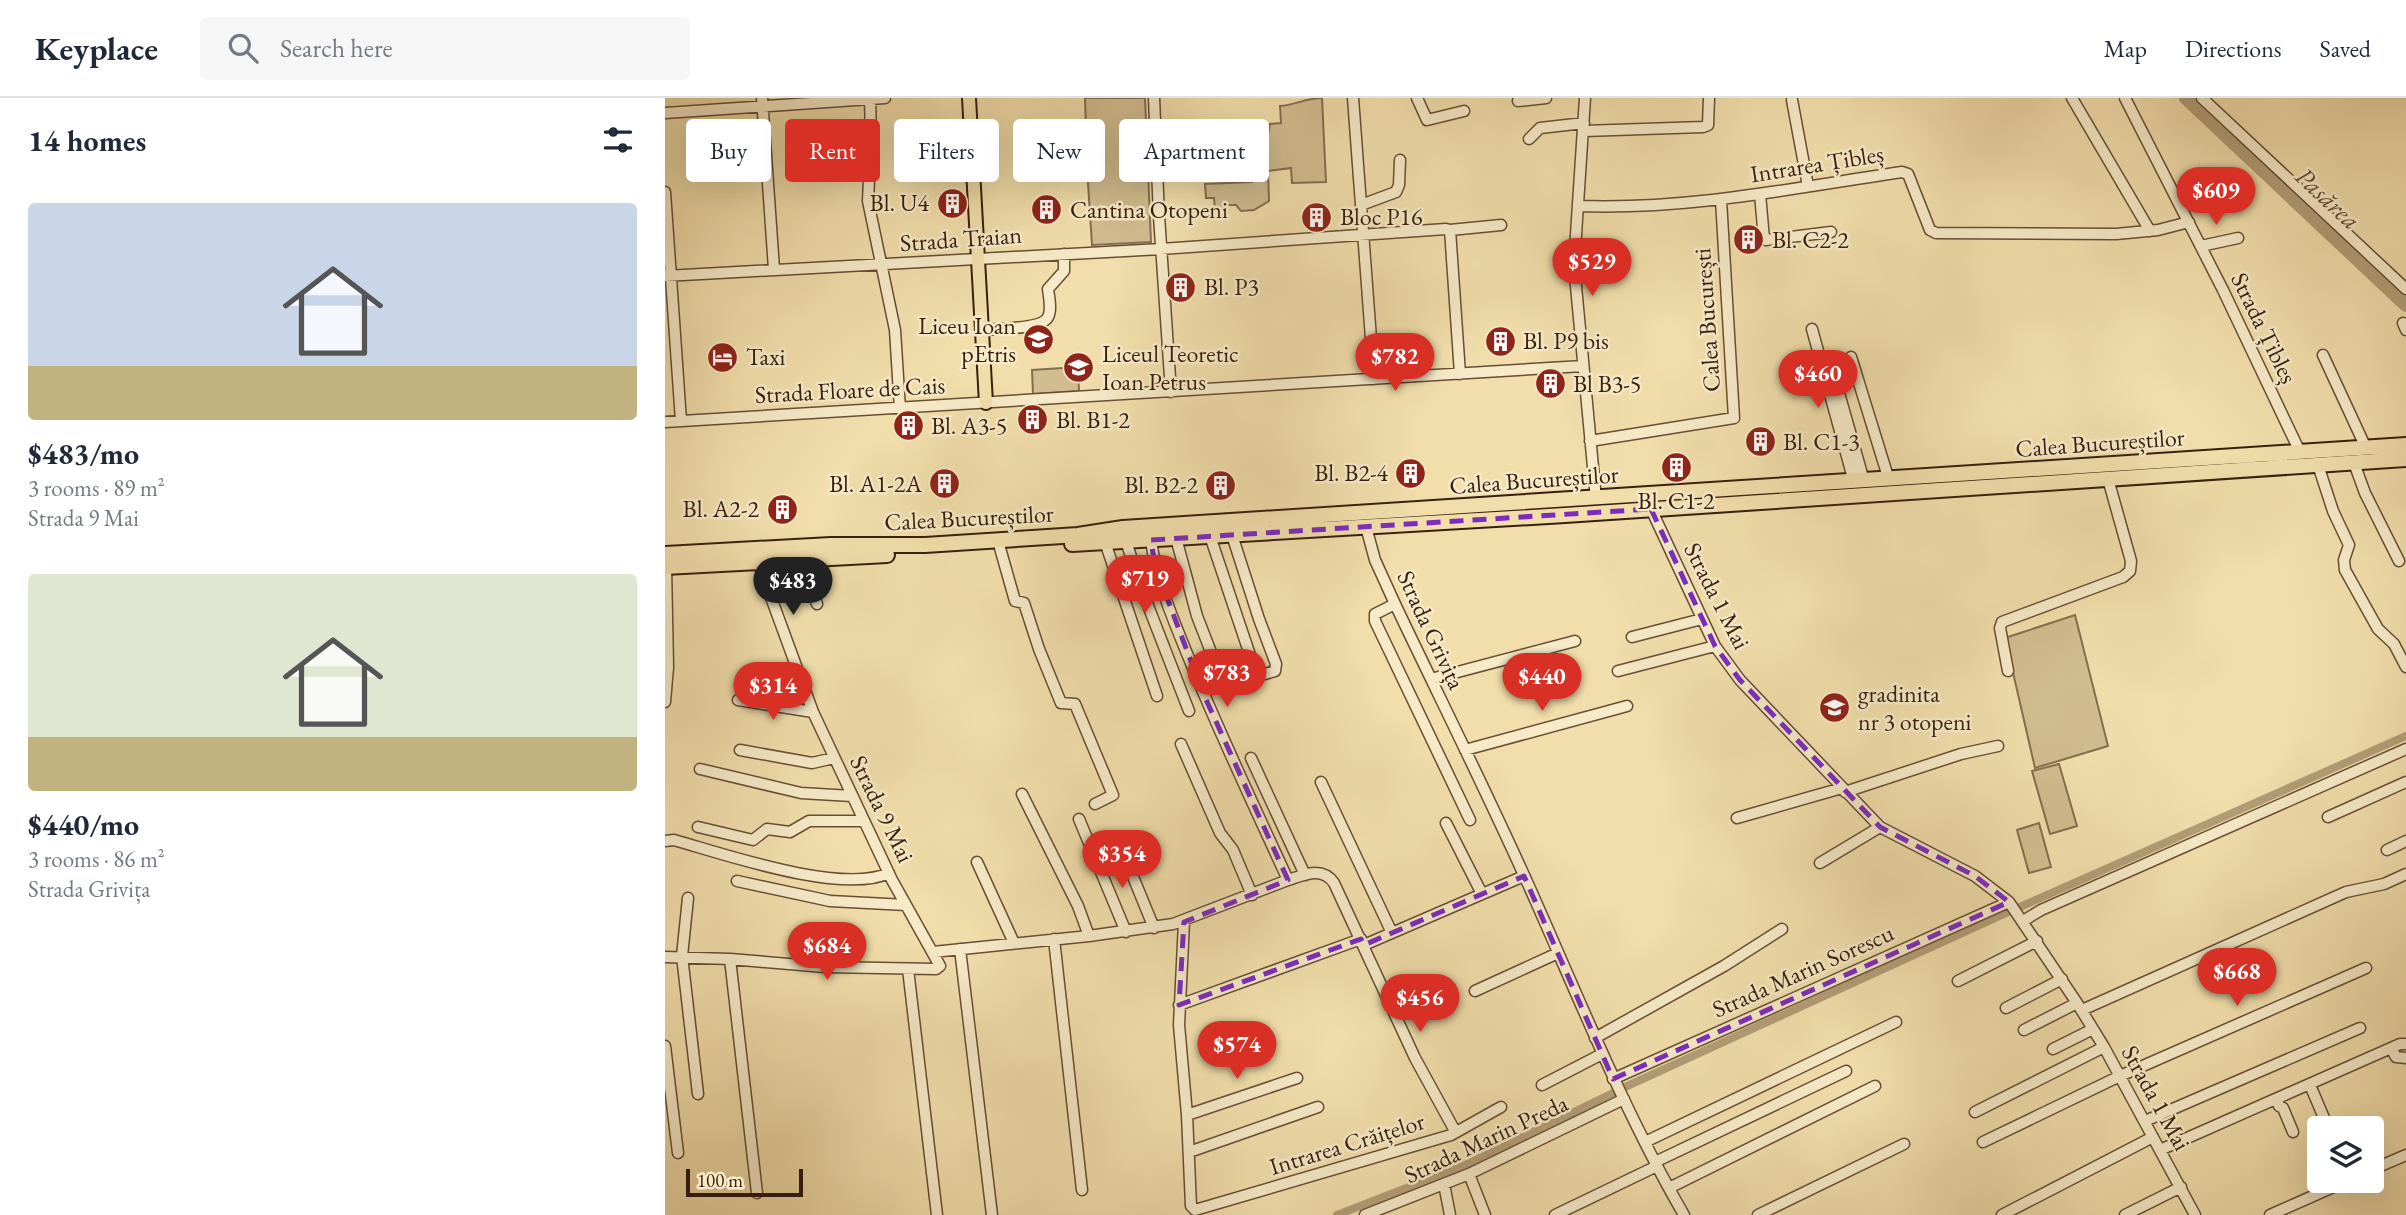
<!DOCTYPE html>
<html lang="en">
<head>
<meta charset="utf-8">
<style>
  :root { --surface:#fff; --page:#f6f6f7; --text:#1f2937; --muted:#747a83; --line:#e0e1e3; --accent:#d93025 }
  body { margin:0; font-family:"EB Garamond",serif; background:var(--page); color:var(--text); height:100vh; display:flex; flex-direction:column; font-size:26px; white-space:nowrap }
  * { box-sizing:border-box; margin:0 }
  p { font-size:23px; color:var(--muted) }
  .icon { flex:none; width:38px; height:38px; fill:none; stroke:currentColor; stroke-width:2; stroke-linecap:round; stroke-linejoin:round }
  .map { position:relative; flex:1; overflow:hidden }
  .drawer { display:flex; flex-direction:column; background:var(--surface); width:665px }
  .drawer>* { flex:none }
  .banner { position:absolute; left:21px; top:21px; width:665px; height:63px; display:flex; gap:14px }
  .tools { position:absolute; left:1642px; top:1018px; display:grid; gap:14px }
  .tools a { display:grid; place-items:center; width:77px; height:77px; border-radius:7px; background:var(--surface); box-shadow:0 7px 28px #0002; font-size:35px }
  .scale { position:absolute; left:21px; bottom:18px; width:117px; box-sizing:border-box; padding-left:7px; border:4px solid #381e0e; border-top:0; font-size:19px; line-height:24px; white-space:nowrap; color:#381e0e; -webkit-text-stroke:5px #f6eac8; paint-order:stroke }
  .price { position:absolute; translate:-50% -60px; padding:0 16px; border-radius:24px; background:var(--accent); color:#fff; font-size:23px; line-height:46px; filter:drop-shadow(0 2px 4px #0008) }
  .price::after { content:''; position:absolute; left:50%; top:42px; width:21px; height:16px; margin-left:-10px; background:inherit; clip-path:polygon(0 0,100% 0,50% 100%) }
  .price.active { background:#222; color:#fff }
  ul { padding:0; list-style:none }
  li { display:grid; align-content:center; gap:14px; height:371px; padding:0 28px }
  li span { display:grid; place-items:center; height:217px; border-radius:7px; color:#555 }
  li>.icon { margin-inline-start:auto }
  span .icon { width:126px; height:126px; fill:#fffc; stroke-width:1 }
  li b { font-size:30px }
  h2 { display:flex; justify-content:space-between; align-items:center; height:84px; padding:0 28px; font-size:30px }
  .tag { padding:0 24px; border-radius:7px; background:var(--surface); box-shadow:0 7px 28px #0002; font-size:24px; line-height:63px }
  .tag.active { background:var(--accent); color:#fff }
  header { display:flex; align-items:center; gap:42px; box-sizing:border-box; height:98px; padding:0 35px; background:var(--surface); border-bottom:2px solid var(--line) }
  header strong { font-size:33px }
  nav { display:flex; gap:38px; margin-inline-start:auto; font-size:24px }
  .search { width:490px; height:63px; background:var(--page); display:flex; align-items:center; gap:18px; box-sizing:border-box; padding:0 24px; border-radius:7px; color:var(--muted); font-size:26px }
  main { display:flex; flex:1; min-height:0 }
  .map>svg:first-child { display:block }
  .green { fill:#d2bd90; stroke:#856e4f; stroke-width:2 }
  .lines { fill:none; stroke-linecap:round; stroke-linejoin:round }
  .canal { stroke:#b29d76; stroke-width:8 }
  .river { stroke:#b29d76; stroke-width:14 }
  .minor-casing { stroke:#664e35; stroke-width:13 }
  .major-casing { stroke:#381e0e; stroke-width:16 }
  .highway-casing { stroke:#381e0e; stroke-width:18 }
  .minor { stroke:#f6eac8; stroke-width:10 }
  .major { stroke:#f1deab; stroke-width:12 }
  .highway { stroke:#f1deab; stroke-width:14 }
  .marked { fill:none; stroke:#7b2cbf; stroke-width:5; stroke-dasharray:14 9; stroke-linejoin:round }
  .labels { text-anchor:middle; stroke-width:5; stroke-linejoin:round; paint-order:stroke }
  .street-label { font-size:24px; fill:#381e0e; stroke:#f6eac8 }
  .poi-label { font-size:24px; fill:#381e0e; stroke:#f6eac8; text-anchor:start }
  .water-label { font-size:26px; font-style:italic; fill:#634a32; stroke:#f6eac8 }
</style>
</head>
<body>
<header>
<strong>Keyplace</strong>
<div class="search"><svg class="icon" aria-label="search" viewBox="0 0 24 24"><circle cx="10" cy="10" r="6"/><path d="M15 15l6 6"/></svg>Search here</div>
<nav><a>Map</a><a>Directions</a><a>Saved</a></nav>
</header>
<main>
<section class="drawer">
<h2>14 homes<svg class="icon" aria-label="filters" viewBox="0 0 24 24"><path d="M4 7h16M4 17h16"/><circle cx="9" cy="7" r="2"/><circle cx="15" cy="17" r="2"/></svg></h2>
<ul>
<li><span style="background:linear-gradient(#c9d6e8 75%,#c2b280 0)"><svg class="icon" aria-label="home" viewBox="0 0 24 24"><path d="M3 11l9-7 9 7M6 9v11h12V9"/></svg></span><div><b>$483/mo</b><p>3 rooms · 89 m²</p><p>Strada 9 Mai</p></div></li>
<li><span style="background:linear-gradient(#dfe7d0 75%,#c2b280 0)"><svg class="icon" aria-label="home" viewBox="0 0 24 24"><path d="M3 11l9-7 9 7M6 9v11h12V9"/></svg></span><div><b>$440/mo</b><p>3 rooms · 86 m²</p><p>Strada Grivița</p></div></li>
</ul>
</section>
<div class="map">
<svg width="1741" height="1117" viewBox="0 0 1741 1117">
  <rect width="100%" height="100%" fill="#f1deab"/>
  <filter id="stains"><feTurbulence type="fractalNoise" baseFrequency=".00286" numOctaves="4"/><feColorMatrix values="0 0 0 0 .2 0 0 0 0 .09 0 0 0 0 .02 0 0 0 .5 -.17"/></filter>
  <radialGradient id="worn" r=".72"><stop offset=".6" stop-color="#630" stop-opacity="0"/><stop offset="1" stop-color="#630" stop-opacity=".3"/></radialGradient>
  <path class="green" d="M420 0H480L486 144 427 147 422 70 389 72 387 34 421 32Z
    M657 0 661 84 627 85 626 70 603 73 604 103 589 112 576 113 571 107H561L550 115 549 100H541L540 86 587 84 591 74 597 69 605 26 616 25 615 8C630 7 641 0 657 0Z
    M413 269 414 293 368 296 367 272Z
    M1410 517 1443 648 1370 670 1340 540Z
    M1394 666 1412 728 1385 736 1367 673Z
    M1374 725 1386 769 1364 775 1352 732Z"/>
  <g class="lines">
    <path class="canal" d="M1355 809 1741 638
      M960 989 1343 814
      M672 1117 798 1068 948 995"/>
    <path class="river" d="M1521 0 1741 207"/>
    <defs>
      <path id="minor" d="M97 0 109 171
        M205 0 206 39 203 103 230 232 235 311
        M489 0 494 118 506 294
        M688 0 709 281
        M752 0 762 22 799 13
        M920 0 909 167 931 401
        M1407 0 1485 133
        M1460 0 1558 192 1635 354
        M1537 0 1741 191
        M1127 2 1143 88
        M853 3 881 0
        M0 15 220 0
        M919 33 1038 29 1043 27 1044 0
        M864 41 875 30 919 25
        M0 94 16 323
        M1095 96 1099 141 1101 142 1166 134
        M696 107 731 94 734 87 735 62
        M914 108C1023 112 1129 90 1237 74L1243 76 1265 132 1271 135 1451 136 1493 132 1524 124
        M785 132 836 127
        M1536 148 1573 140
        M0 178 496 151 781 131 785 132 795 276
        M1738 225 1741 232
        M1147 231 1189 384
        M318 232C330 231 378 231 383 219 387 212 384 199 383 191L399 173V156
        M1658 257 1701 350
        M1186 259 1224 382
        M1172 288 1199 383
        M0 324 918 268
        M925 343 1069 320 1056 102
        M1689 365 1700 395 1734 463
        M1653 367 1668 413 1684 447 1679 462 1680 472 1713 531 1729 546 1741 569
        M986 411 1050 548 1075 582 1215 729 1310 778 1344 804 1412 905 1439 949 1530 1117
        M701 429 710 462 730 506C777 605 827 704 871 804 918 910 961 1017 1019 1117
        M567 437 594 521 611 566 610 573 600 576
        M545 438 585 557
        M511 440 532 518 558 585
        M486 442C491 482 508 521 523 558 554 634 589 708 623 782
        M461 443 475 487 524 613
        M440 444 492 598
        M335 450 350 503 359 505 374 551 396 605 410 606 448 697 430 706
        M135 461 152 506
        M730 506 710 516V523L805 722
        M967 539 1037 521
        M953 573 1050 548
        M1343 573 1335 530 1337 524 1458 479 1465 473 1466 463 1443 381
        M766 581 910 543
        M73 602 148 614
        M0 604 3 569 1 469
        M516 646 555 735 568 752 587 797
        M75 652 147 665 169 660
        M800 652 962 608
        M586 660 640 777
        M35 671 136 695 187 698
        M656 684 727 835
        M1180 694 1296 656 1333 648
        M357 696 413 808 424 838
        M1663 719 1741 684
        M1072 720 1177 690
        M414 721 461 834
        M781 725 817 796
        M33 729 88 742 102 731 125 734 144 723H198
        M453 742 489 830
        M0 743 9 742C59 756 177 797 224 775
        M1722 752 1741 743
        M312 764 349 845
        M1155 765 1215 729
        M72 783 165 803 241 807
        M23 800 17 858 33 996
        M1358 823 1376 812 1741 651
        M519 824 514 927 522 1017 526 1108 530 1112 786 1037 836 1009
        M389 841 417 1092
        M699 847 859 778
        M295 851 327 1117
        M268 854 424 838 508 826 623 782C639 777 657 768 669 785L750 960 790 1033
        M0 859 65 861 160 869 271 871 275 868 227 782 148 614 93 464
        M65 861 92 1095
        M243 871 272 1117
        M1293 883 1372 843
        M810 893 893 855
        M514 907 696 841
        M1341 910 1397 881
        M1417 912 1681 794 1719 786 1741 776
        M1359 932 1412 905
        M930 940 1059 868 1117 831
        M0 948 13 1055
        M1726 950 1731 959 1741 960
        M1388 951 1428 931
        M948 981 1344 804
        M877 987 937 956
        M1645 987 1659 1020
        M1612 1002 1614 1008 1618 1010 1628 1034
        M1310 1014 1439 949
        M522 1017 632 980
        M1480 1023 1695 930
        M980 1044 1231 924
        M1318 1044 1455 978 1701 870
        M1495 1052 1735 946H1741
        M524 1054 653 1009
        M990 1064 1181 973
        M1706 1072 1741 1057
        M804 1076 820 1117
        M779 1086 785 1117
        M1004 1090 1210 988
        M700 1117 804 1076 959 1001
        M890 1117 992 1068
        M1093 1117 1239 1046
        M1337 1117 1488 1039
        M1460 1117 1516 1089
        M1605 1117 1682 1083"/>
      <path id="major" d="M304 0 321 305"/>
      <path id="highway" d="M407 446 900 417 1741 361
        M0 456 166 447H260L413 437 458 430 1741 347
        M0 469 222 457"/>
    </defs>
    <use href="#minor" class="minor-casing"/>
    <use href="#major" class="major-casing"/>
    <use href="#highway" class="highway-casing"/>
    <use href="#minor" class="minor"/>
    <use href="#major" class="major"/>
    <use href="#highway" class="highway"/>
  </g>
  <path class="marked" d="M986 411 1050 548 1075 582 1215 729 1310 778 1344 804 948 981 859 778 699 847 696 841 514 907 519 824 623 782 538 595 490 468 486 442Z"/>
  <defs>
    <symbol id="building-disc" viewBox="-11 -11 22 22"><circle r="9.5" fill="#8f2418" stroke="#f6eac8"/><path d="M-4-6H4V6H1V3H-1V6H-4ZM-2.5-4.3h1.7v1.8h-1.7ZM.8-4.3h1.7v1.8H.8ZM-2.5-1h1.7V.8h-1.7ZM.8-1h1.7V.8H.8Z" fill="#fff"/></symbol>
    <symbol id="school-disc" viewBox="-11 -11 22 22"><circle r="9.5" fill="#8f2418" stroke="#f6eac8"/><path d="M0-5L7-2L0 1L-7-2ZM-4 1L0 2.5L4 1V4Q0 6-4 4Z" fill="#fff"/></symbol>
    <symbol id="hotel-disc" viewBox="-11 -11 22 22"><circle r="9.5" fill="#8f2418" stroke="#f6eac8"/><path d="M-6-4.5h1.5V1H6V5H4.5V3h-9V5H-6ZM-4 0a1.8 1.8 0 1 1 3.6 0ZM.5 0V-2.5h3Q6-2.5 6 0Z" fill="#fff"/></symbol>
  </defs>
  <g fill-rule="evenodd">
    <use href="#building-disc" x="270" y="88" width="35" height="35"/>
    <use href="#building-disc" x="364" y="94" width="35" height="35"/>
    <use href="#building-disc" x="634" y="102" width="35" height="35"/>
    <use href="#building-disc" x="1066" y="124" width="35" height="35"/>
    <use href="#building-disc" x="498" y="172" width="35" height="35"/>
    <use href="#school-disc" x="356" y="224" width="35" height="35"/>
    <use href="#building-disc" x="818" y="226" width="35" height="35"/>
    <use href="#hotel-disc" x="40" y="242" width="35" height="35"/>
    <use href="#school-disc" x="396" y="252" width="35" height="35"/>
    <use href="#building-disc" x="868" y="268" width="35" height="35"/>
    <use href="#building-disc" x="350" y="304" width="35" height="35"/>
    <use href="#building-disc" x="226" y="310" width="35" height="35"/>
    <use href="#building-disc" x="1078" y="326" width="35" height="35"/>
    <use href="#building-disc" x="994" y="352" width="35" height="35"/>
    <use href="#building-disc" x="728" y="358" width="35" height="35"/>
    <use href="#building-disc" x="262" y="368" width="35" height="35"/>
    <use href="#building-disc" x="538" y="370" width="35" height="35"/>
    <use href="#building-disc" x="100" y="394" width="35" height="35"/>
    <use href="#school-disc" x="1152" y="592" width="35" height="35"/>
  </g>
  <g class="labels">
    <g class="street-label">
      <text transform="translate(1152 66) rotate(-9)" y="8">Intrarea Țibleș</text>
      <text transform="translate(296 141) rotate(-4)" y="8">Strada Traian</text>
      <text transform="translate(1042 222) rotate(-94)" y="8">Calea București</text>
      <text transform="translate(1599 230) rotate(64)" y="8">Strada Țibleș</text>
      <text transform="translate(185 292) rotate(-3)" y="8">Strada Floare de Cais</text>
      <text transform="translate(1435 345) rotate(-4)" y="8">Calea Bucureștilor</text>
      <text transform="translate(869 382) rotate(-4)" y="8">Calea Bucureștilor</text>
      <text transform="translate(304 420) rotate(-3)" y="8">Calea Bucureștilor</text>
      <text transform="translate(1052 498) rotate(63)" y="8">Strada 1 Mai</text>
      <text transform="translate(766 532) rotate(65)" y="8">Strada Grivița</text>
      <text transform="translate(217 711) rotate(64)" y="8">Strada 9 Mai</text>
      <text transform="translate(1138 873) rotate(-24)" y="8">Strada Marin Sorescu</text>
      <text transform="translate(1491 1000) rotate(61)" y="8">Strada 1 Mai</text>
      <text transform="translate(821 1041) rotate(-25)" y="8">Strada Marin Preda</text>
      <text transform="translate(682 1046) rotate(-17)" y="8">Intrarea Crăițelor</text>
    </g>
    <g class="poi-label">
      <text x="264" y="113" text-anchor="end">Bl. U4</text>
      <text x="405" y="120">Cantina Otopeni</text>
      <text x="675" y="127">Bloc P16</text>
      <text x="1107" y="150">Bl. C2-2</text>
      <text x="539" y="197">Bl. P3</text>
      <text x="351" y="236" text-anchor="end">Liceu Ioan<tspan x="351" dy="28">pEtris</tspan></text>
      <text x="858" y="251">Bl. P9 bis</text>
      <text x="437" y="264">Liceul Teoretic<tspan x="437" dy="28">Ioan Petrus</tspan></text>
      <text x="81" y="267">Taxi</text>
      <text x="908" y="294">Bl B3-5</text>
      <text x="391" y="330">Bl. B1-2</text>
      <text x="266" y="336">Bl. A3-5</text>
      <text x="1118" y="352">Bl. C1-3</text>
      <text x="723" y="383" text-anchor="end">Bl. B2-4</text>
      <text x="257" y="394" text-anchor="end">Bl. A1-2A</text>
      <text x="533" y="395" text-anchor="end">Bl. B2-2</text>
      <text x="1011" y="411" text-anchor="middle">Bl. C1-2</text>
      <text x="94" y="419" text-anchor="end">Bl. A2-2</text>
      <text x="1193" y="604">gradinita<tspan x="1193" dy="28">nr 3 otopeni</tspan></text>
    </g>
    <g class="water-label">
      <text transform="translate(1663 100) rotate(43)" y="9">Pasărea</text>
    </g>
  </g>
  <rect width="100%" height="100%" filter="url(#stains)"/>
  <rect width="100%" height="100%" fill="url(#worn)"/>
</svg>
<div class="tools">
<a><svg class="icon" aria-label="layers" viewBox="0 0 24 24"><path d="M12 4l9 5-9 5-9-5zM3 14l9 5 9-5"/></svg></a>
</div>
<div class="scale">100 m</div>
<b class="price" style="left:1551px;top:129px">$609</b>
<b class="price" style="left:927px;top:200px">$529</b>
<b class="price" style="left:730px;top:295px">$782</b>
<b class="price" style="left:1153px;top:312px">$460</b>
<b class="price" style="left:480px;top:517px">$719</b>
<b class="price active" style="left:128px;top:519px">$483</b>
<b class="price" style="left:562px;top:611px">$783</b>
<b class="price" style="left:877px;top:615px">$440</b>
<b class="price" style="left:108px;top:624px">$314</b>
<b class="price" style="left:457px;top:792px">$354</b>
<b class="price" style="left:162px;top:884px">$684</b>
<b class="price" style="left:1572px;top:910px">$668</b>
<b class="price" style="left:755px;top:936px">$456</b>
<b class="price" style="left:572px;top:983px">$574</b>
<div class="banner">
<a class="tag">Buy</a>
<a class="tag active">Rent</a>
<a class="tag">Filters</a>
<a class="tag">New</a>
<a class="tag">Apartment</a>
</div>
</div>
</main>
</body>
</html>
